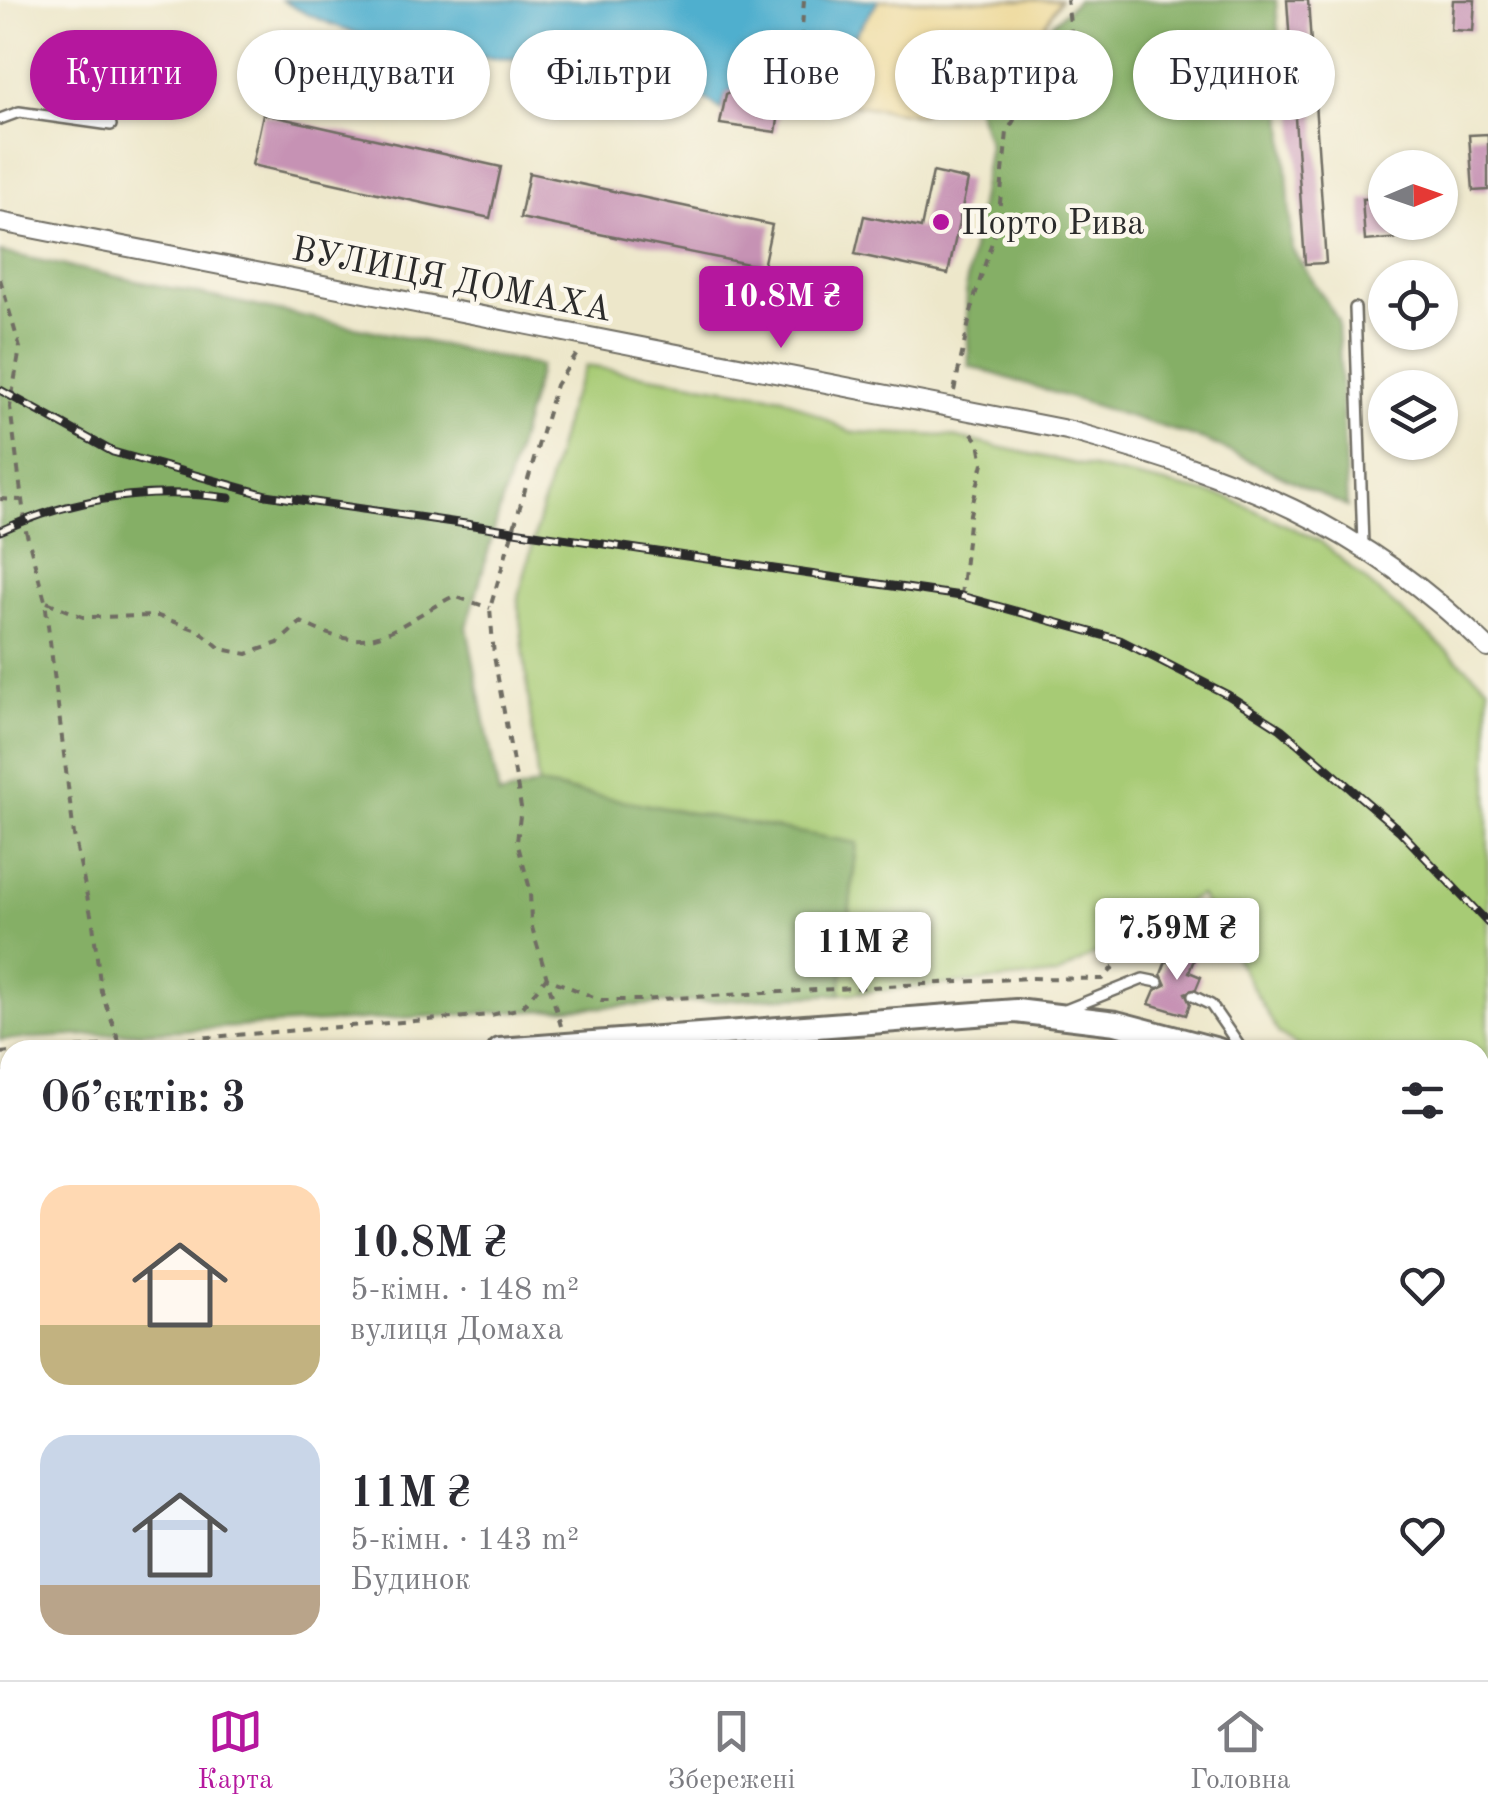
<!DOCTYPE html>
<html lang="uk">
<head>
<meta charset="utf-8">
<style>
  :root { --surface:#fff; --page:#f2f2f3; --text:#2b2b33; --muted:#7c7c81; --line:#e1e1e2; --accent:#b5179e }
  body { margin:0; font-family:"Old Standard TT",serif; background:var(--page); color:var(--text); height:100vh; display:flex; flex-direction:column; font-size:38px; white-space:nowrap }
  * { box-sizing:border-box; margin:0 }
  p { font-size:32px; color:var(--muted) }
  .icon { flex:none; width:55px; height:55px; fill:none; stroke:currentColor; stroke-width:2; stroke-linecap:round; stroke-linejoin:round }
  .map { position:relative; flex:1; overflow:hidden }
  .details { position:absolute; left:0px; top:1040px; width:1490px; height:640px; display:flex; flex-direction:column; background:var(--surface); border-radius:30px 30px 0 0; box-shadow:0 2px 8px #0004 }
  .details>* { flex:none }
  .guide { position:absolute; left:30px; top:30px; width:1430px; height:90px; display:flex; gap:20px }
  .needle { width:65px; rotate:88deg }
  .controls { position:absolute; left:1368px; top:150px; display:grid; gap:20px }
  .controls a { display:grid; place-items:center; width:90px; height:90px; border-radius:50%; background:var(--surface); box-shadow:0 2px 8px #0004; font-size:50px }
  .price { position:absolute; translate:-50% -85px; padding:0 22px; border-radius:10px; background:#fff; color:#222; font-size:32px; line-height:65px; filter:drop-shadow(0 2px 5px #0008) }
  .price::after { content:''; position:absolute; left:50%; top:60px; width:30px; height:22px; margin-left:-15px; background:inherit; clip-path:polygon(0 0,100% 0,50% 100%) }
  .price.selected { background:var(--accent); color:#fff }
  ul { padding:0; list-style:none }
  li { display:flex; align-items:center; gap:30px; height:250px; padding:0 40px }
  li span { display:grid; place-items:center; flex:none; width:280px; height:200px; border-radius:30px; color:#555 }
  li>.icon { margin-inline-start:auto }
  span .icon { width:120px; height:120px; fill:#fffc; stroke-width:1 }
  li b { font-size:42px }
  h2 { display:flex; justify-content:space-between; align-items:center; height:120px; padding:0 40px; font-size:42px }
  .tag { padding:0 35px; border-radius:45px; background:var(--surface); box-shadow:0 2px 8px #0004; font-size:35px; line-height:90px }
  .tag.selected { background:var(--accent); color:#fff }
  .tab-bar { display:flex; justify-content:space-around; align-items:center; height:140px; border-top:2px solid var(--line); background:var(--surface); font-size:28px; color:var(--muted) }
  .tab-bar a { display:grid; justify-items:center; gap:5px }
  .tab-bar .selected { color:var(--accent) }
  .map>svg:first-child { display:block }
  .green { fill:#a7cb75; stroke:#697b50; stroke-width:2.5 }
  .forest { fill:#85af66; stroke:#586d48; stroke-width:2.5 }
  .sand { fill:#eeda9e; stroke:#8c8264; stroke-width:2.5 }
  .water { fill:#4fafce; stroke:#3d6d7c; stroke-width:2.5 }
  .building { fill:#c692b4 }
  .lines { fill:none; stroke-linecap:round; stroke-linejoin:round }
  .service-casing { stroke:#6f6d63; stroke-width:14 }
  .minor-casing { stroke:#6f6d63; stroke-width:22 }
  .tertiary-casing { stroke:#6f6d63; stroke-width:28 }
  .path { stroke:#6f6d63; stroke-width:4; stroke-dasharray:8 8; stroke-linecap:butt }
  .service { stroke:#fff; stroke-width:9 }
  .minor { stroke:#fff; stroke-width:18 }
  .tertiary { stroke:#fff; stroke-width:22 }
  .rail-casing { stroke:#2b2b2b; stroke-width:9 }
  .rail { stroke:#fbf7ec; stroke-width:5; stroke-dasharray:15; stroke-linecap:butt }
  .poi-dot { fill:#b5179e; stroke:#fbf7ec; stroke-width:4 }
  .labels { text-anchor:middle; stroke-width:9; stroke-linejoin:round; paint-order:stroke }
  .poi-label { font-size:35px; fill:#2b2b2b; stroke:#fbf7ec; text-anchor:start }
  .street-label { font-size:35px; fill:#2b2b2b; stroke:#fbf7ec }
</style>
</head>
<body>
<div class="map">
<svg width="1488" height="1680" viewBox="0 0 1488 1680">
  <rect width="100%" height="100%" fill="#fbf7ec"/>
  <filter id="ink" filterUnits="userSpaceOnUse"><feTurbulence type="fractalNoise" baseFrequency=".01" numOctaves="2"/><feDisplacementMap in="SourceGraphic" scale="20" xChannelSelector="R" yChannelSelector="G"/><feConvolveMatrix kernelMatrix="1 2 1 2 8 2 1 2 1" color-interpolation-filters="sRGB"/></filter>
  <filter id="wash" filterUnits="userSpaceOnUse"><feTurbulence type="fractalNoise" baseFrequency=".0048" numOctaves="4" result="noise"/><feDisplacementMap in="SourceGraphic" scale="40" xChannelSelector="R" yChannelSelector="G"/><feGaussianBlur stdDeviation="2.25" result="paint"/><feColorMatrix in="noise" values="0 0 0 0 0 0 0 0 0 0 0 0 0 0 0 0 0 1.4 0 .05"/><feComposite in="paint" operator="in"/></filter>
  <g filter="url(#wash)">
    <rect width="100%" height="100%" fill="#ede7ca"/>
    <path class="green" d="M586 366 783 397 850 432 949 436 1229 498 1320 541 1488 686V1082L1480 1085V1050H1304L1279 1034 1200 895 1057 975 840 994 857 844 538 785 518 600 569 404Z
      M1488 1344V1612L1480 1619V1345Z"/>
    <path class="forest" d="M1077 0H1276L1292 249 1338 320 1347 507 1207 441 969 366 966 286 989 145 974 99Z
      M0 252 540 366 467 627 499 796 538 785 857 843 840 994 0 1040Z"/>
    <path class="sand" d="M879 0H1060L1040 32 994 52 973 93 917 115 831 101 838 59Z"/>
    <path class="water" d="M282 0H879L838 59 820 71 799 72 776 88H738L726 94 721 110C658 61 548 61 470 57 416 54 327 29 282 0Z"/>
    <g id="blocks">
      <path class="building" d="M1287 0H1308L1326 263 1305 264Z
        M1453 0H1475L1473 31 1451 30Z
        M738 88H776L780 107 776 132 720 124 726 94Z
        M263 114 501 167 490 218 252 165Z
        M1488 134V190L1473 191 1469 135Z
        M933 172 968 180 948 274 855 254 864 216 921 228Z
        M529 173 772 225 763 267 520 218Z
        M1385 198V222H1413L1414 237 1365 241 1362 199Z
        M1183 945 1197 952 1189 972 1201 977 1196 989 1185 993 1190 1004 1186 1015 1149 1004 1155 990 1166 985 1161 974 1166 961 1175 964Z"/>
    </g>
  </g>
  <g filter="url(#ink)">
    <use href="#blocks" fill-opacity="0" stroke="#6f6d63" stroke-width="2.5"/>
    <g class="lines">
      <defs>
        <path id="service" d="M0 119 19 112 111 125
          M1355 308 1363 545
          M1193 996 1211 1005 1242 1050
          M1063 1011 1143 979 1158 982
          M1480 1204 1488 1197
          M1480 1326H1488
          M0 1511 10 1522
          M1480 1660 1488 1663
          M140 1670V1676
          M637 1670 651 1680
          M1149 1670 1150 1680
          M1298 1679 1430 1672 1451 1680
          M282 1680 286 1671
          M893 1680 941 1676 954 1670"/>
        <path id="minor" d="M0 222 1067 430C1237 477 1359 521 1488 648"/>
        <path id="tertiary" d="M500 1050 1016 1011 1116 1023 1218 1050
          M0 1086H10
          M0 1127 10 1126
          M1480 1212 1488 1221
          M1480 1272 1488 1280"/>
      </defs>
      <use href="#service" class="service-casing"/>
      <use href="#minor" class="minor-casing"/>
      <use href="#tertiary" class="tertiary-casing"/>
      <path class="path" d="M754 64 777 67
        M799 72 804 0
        M764 83 766 66
        M0 279 20 348 10 407 26 531 45 601 74 835 93 924 101 991 119 1041 128 1050
        M954 391 974 299 998 223 1007 132 1028 96 1073 47 1067 0
        M0 499 21 500
        M961 596 970 514 983 463 979 442 968 428
        M47 602 83 617 158 616 200 631 221 649 247 654 278 643 301 622C374 660 389 628 454 596L490 608
        M561 1026 531 924 530 889 517 842 521 807 494 656 490 608 556 385 579 351
        M45 1050 491 1015 521 1008 546 978 601 1000H641L1029 978 1103 979 1114 967
        M0 1053 10 1052
        M1483 1340 1488 1385
        M0 1378 10 1377
        M1480 1449 1488 1448
        M201 1670 204 1680
        M551 1670 552 1680
        M1065 1670 1072 1680
        M1213 1670V1680
        M966 1675 1061 1670
        M595 1680 600 1670"/>
      <use href="#service" class="service"/>
      <use href="#minor" class="minor"/>
      <use href="#tertiary" class="tertiary"/>
      <defs>
        <path id="rail" d="M0 390 113 452 266 495 961 596 1120 640 1228 695 1281 729 1399 830 1488 923
          M0 531C72 498 150 487 229 498"/>
      </defs>
      <use href="#rail" class="rail-casing"/>
      <use href="#rail" class="rail"/>
    </g>
  </g>
  <circle class="poi-dot" cx="941" cy="222" r="10"/>
  <g class="labels">
    <g class="poi-label">
      <text x="961" y="234">Порто Рива</text>
    </g>
    <g class="street-label">
      <text transform="translate(452 278) rotate(11)" y="12">ВУЛИЦЯ ДОМАХА</text>
    </g>
  </g>
</svg>
<div class="controls">
<a><svg class="needle" viewBox="-14 -14 28 28"><path d="M0-13l5 13h-10z" fill="#e53935"/><path d="M0 13l5-13h-10z" fill="#7c7c81"/></svg></a>
<a><svg class="icon" aria-label="locate" viewBox="0 0 24 24"><circle cx="12" cy="12" r="6"/><path d="M12 2v4M12 18v4M2 12h4M18 12h4"/></svg></a>
<a><svg class="icon" aria-label="layers" viewBox="0 0 24 24"><path d="M12 4l9 5-9 5-9-5zM3 14l9 5 9-5"/></svg></a>
</div>
<b class="price selected" style="left:781px;top:351px">10.8M ₴</b>
<b class="price" style="left:1177px;top:983px">7.59M ₴</b>
<b class="price" style="left:863px;top:997px">11M ₴</b>
<div class="guide">
<a class="tag selected">Купити</a>
<a class="tag">Орендувати</a>
<a class="tag">Фільтри</a>
<a class="tag">Нове</a>
<a class="tag">Квартира</a>
<a class="tag">Будинок</a>
</div>
<section class="details">
<h2>Об’єктів: 3<svg class="icon" aria-label="filters" viewBox="0 0 24 24"><path d="M4 7h16M4 17h16"/><circle cx="9" cy="7" r="2"/><circle cx="15" cy="17" r="2"/></svg></h2>
<ul>
<li><span style="background:linear-gradient(#ffd9b3 70%,#c2b280 0)"><svg class="icon" aria-label="home" viewBox="0 0 24 24"><path d="M3 11l9-7 9 7M6 9v11h12V9"/></svg></span><div><b>10.8M ₴</b><p>5-кімн. · 148 m²</p><p>вулиця Домаха</p></div><svg class="icon" aria-label="heart" viewBox="0 0 24 24"><path d="M12 20l-8-8c-3-5 5-10 8-4 3-6 11-1 8 4z"/></svg></li>
<li><span style="background:linear-gradient(#c9d6e8 75%,#b9a48a 0)"><svg class="icon" aria-label="home" viewBox="0 0 24 24"><path d="M3 11l9-7 9 7M6 9v11h12V9"/></svg></span><div><b>11M ₴</b><p>5-кімн. · 143 m²</p><p>Будинок</p></div><svg class="icon" aria-label="heart" viewBox="0 0 24 24"><path d="M12 20l-8-8c-3-5 5-10 8-4 3-6 11-1 8 4z"/></svg></li>
</ul>
</section>
</div>
<nav class="tab-bar">
<a class="selected"><svg class="icon" aria-label="map" viewBox="0 0 24 24"><path d="M3 6l6-2 6 2 6-2v14l-6 2-6-2-6 2zM9 4v14M15 6v14"/></svg>Карта</a>
<a><svg class="icon" aria-label="saved" viewBox="0 0 24 24"><path d="M7 4h10v16l-5-4-5 4z"/></svg>Збережені</a>
<a><svg class="icon" aria-label="home" viewBox="0 0 24 24"><path d="M3 11l9-7 9 7M6 9v11h12V9"/></svg>Головна</a>
</nav>
</body>
</html>
